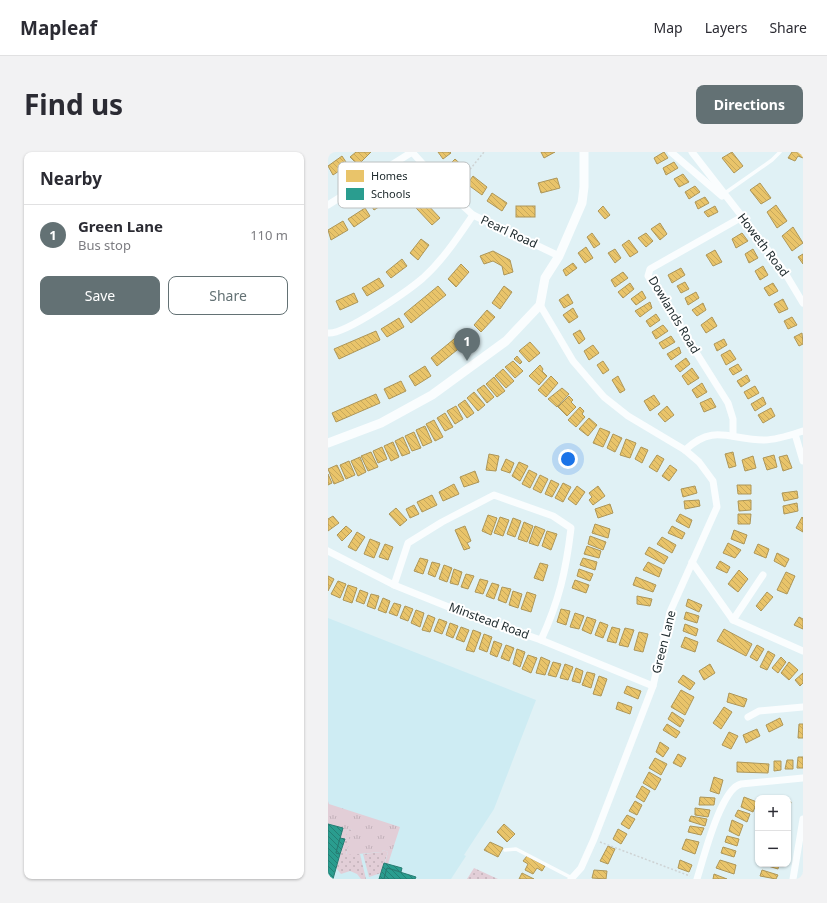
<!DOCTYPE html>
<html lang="en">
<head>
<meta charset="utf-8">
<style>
  :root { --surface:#fff; --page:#f2f2f3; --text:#2b2b33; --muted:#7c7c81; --line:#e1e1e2; --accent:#637174 }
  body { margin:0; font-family:"Noto Sans",sans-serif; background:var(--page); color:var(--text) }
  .controls { position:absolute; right:12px; bottom:12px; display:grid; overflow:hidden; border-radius:8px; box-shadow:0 1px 3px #0004 }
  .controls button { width:36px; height:36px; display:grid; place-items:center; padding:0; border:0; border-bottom:1px solid var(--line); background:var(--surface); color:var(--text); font:20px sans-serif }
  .you { position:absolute; left:240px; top:307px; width:14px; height:14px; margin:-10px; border:3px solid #fff; border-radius:50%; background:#1a73e8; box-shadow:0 0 0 6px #1a73e833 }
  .badge { display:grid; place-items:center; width:26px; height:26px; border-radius:50%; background:var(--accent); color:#fff; font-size:13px; font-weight:700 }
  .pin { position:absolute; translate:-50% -33px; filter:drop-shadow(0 1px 2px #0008) }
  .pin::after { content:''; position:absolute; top:21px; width:14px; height:12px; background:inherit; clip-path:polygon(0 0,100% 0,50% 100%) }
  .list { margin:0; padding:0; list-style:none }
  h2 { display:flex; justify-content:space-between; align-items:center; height:52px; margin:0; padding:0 16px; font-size:17px }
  h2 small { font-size:13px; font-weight:400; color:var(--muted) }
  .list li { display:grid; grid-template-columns:26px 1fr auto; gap:12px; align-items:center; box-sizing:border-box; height:60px; padding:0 16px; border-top:1px solid var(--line) }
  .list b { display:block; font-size:15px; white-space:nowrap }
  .list p { margin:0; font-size:13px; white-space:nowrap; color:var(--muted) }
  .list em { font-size:13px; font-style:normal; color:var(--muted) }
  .actions { display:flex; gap:8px; padding:12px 16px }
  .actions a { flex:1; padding:9px 0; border:1px solid var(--accent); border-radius:8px; text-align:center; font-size:14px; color:var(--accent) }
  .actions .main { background:var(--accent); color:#fff }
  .map { position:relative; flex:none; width:475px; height:727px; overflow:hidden; border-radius:8px }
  header { display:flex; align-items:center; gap:24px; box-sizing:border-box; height:56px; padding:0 20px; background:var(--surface); border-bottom:1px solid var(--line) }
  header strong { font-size:19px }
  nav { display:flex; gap:22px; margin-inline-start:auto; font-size:14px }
  .intro { display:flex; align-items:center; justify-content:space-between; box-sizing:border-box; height:96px; padding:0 24px }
  h1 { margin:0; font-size:28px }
  .button { padding:10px 18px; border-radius:8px; background:var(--accent); color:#fff; font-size:14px; font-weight:700 }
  main { display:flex; gap:24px; padding:0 24px }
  aside { flex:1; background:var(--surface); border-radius:8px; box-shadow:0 1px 3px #0004 }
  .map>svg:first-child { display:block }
</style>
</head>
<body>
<header>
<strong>Mapleaf</strong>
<nav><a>Map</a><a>Layers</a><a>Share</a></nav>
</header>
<div class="intro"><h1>Find us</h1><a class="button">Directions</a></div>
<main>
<aside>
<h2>Nearby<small></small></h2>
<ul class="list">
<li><span class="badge">1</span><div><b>Green Lane</b><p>Bus stop</p></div><em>110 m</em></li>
</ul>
<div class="actions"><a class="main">Save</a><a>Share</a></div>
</aside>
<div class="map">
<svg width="475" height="727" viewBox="0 0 475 727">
  <defs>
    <pattern id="grass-dots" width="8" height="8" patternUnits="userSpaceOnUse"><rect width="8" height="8" fill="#e2ced7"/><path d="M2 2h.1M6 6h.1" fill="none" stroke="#c2b1b9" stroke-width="1.8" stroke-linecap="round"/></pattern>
    <pattern id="park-tufts" width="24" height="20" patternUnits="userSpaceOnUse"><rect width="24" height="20" fill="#e2ced7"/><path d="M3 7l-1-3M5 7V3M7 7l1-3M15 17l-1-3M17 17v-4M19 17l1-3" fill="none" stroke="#c2b1b9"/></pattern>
    <pattern id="homes-back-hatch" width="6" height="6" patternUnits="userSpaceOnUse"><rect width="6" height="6" fill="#e9c46a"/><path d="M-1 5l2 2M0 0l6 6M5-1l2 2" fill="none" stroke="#c8a95c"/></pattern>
    <pattern id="schools-back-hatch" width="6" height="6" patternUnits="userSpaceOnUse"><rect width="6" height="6" fill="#2a9d8f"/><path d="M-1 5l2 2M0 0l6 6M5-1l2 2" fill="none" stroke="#248075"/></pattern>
  </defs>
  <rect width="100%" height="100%" fill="#e0f1f5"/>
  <path fill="#ceecf3" d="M0,466L208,548L166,657L136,703L138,704L123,727H0Z"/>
  <g fill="url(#grass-dots)">
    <path d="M20,677L25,678L18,702H32L38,727H33L29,722L22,719L13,722L8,716Z"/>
    <path d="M55,698L60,700L53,721L41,725L35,702L54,700Z"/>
    <path d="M146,716L170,727H139Z"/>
  </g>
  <path fill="url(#park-tufts)" d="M0,649L1,652L72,675L60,712L57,711L60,700L55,698L54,700L18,703L24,678L20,677L17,687L12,686L15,676L0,672Z"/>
  <g fill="url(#homes-back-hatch)" stroke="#ad9658">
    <path d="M28,0H43L30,13L22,5Z"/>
    <path d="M110,0H122L123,1L115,7Z"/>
    <path d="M213,0H227L216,6Z"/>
    <path d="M336,0L340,6L329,12L326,6Z"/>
    <path d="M404,0L415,14L406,21L394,6Z"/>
    <path d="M464,0H475V6L470,4L467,9L460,6Z"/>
    <path d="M14,4L20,13L5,23L0,14Z"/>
    <path d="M127,7L140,19L132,26L120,14Z"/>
    <path d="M346,10L350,16L338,23L335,16Z"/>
    <path d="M355,22L361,30L351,35L346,27Z"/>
    <path d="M145,24L159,35L154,43L139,32Z"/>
    <path d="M229,26L232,36L213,41L210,31Z"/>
    <path d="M432,31L443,46L433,52L422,38Z"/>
    <path d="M82,34L112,66L104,73L74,41Z"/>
    <path d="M367,34L372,40L361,47L357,40Z"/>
    <path d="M57,39L62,48L46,58L41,50Z"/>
    <path d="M164,41L179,51L174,59L159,49Z"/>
    <path d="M377,45L381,51L370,57L367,50Z"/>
    <path d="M448,53L459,69L449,76L439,60Z"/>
    <rect x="188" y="54" width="19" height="11"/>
    <path d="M275,54L282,63L277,67L270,59Z"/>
    <path d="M387,54L390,60L380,65L376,60Z"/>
    <path d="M37,56L42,64L26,75L20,67Z"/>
    <path d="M15,69L20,78L3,88L0,78Z"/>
    <path d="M332,71L339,82L332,88L323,77Z"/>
    <path d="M465,75L475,91L464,99L454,84Z"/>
    <path d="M264,81L272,92L266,96L259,85Z"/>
    <path d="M318,81L325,89L318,95L310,86Z"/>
    <path d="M414,81L420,89L408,96L404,87Z"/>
    <path d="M93,87L101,93L90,108L82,101Z"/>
    <path d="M301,88L310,100L302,105L294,93Z"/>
    <path d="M258,95L265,106L257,111L250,101Z"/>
    <path d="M287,97L293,106L287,111L280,101Z"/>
    <path d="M425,97L430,106L421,111L417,102Z"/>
    <path d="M387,98L394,110L385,114L378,103Z"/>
    <path d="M165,99L182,108L185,120L176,123L174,114L165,109L156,112L152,104Z"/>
    <path d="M475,102V112L470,105Z"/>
    <path d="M74,107L79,114L63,126L58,120Z"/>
    <path d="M245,111L249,116L238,124L235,118Z"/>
    <path d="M133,112L141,120L128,135L120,127Z"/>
    <path d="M435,114L440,123L432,128L427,119Z"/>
    <path d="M353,116L357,123L344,131L340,123Z"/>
    <path d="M295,120L300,126L287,135L283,128Z"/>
    <path d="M51,126L56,134L39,144L34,136Z"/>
    <path d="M357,130L361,137L353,141L349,134Z"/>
    <path d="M302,131L306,137L295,146L290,140Z"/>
    <path d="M445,131L450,139L441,144L436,136Z"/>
    <path d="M110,134L118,143L83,171L76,162Z"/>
    <path d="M176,134L184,140L172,157L164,151Z"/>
    <path d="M314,139L318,146L308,153L303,147Z"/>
    <path d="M368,140L371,146L360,153L357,146Z"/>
    <path d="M26,141L30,150L12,158L8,149Z"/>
    <path d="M240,142L245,151L236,156L231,148Z"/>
    <path d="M455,147L460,157L451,161L446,152Z"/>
    <path d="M322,150L324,156L312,165L307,159Z"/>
    <path d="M375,151L378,158L369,164L364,158Z"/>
    <path d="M245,156L250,165L241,171L235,163Z"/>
    <path d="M159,158L167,165L153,180L146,173Z"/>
    <path d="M328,162L332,168L322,175L318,169Z"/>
    <path d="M384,165L389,174L378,181L373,173Z"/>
    <path d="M464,165L469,173L460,177L456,169Z"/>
    <path d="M71,166L76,175L59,185L53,177Z"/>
    <path d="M335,173L340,179L328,187L324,180Z"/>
    <path d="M137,178L144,186L109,214L103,206Z"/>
    <path d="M252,178L257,187L251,192L245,182Z"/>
    <path d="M48,179L52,188L11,207L6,197Z"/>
    <path d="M474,181L475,192L471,194L466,185Z"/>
    <path d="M343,184L347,190L335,197L331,191Z"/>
    <path d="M396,187L399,193L389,199L386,192Z"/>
    <path d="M202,190L212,201L201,210L191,199Z"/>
    <path d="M265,193L271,201L261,208L256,199Z"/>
    <path d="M351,195L353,201L343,208L339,202Z"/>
    <path d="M402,198L408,207L398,213L393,203Z"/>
    <path d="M189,204L194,210L192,212L186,207Z"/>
    <path d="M358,206L362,212L352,220L347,214Z"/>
    <path d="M185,209L195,219L187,226L177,215Z"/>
    <path d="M275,209L281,218L275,222L269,213Z"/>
    <path d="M410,212L414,218L405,223L401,217Z"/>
    <path d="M212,213L215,217L214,219L219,224L211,233L201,224Z"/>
    <path d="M97,214L103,224L87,234L81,224Z"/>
    <path d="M364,216L371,226L360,233L354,224Z"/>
    <path d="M175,217L186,229L178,236L167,224Z"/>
    <path d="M419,223L422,229L413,235L409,229Z"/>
    <path d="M223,224L230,231L218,245L210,238Z"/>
    <path d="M290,224L297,238L292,241L284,228Z"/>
    <path d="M166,225L177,239L169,245L158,232Z"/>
    <path d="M73,229L78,239L61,247L56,237Z"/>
    <path d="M374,231L379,240L369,246L364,238Z"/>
    <path d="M156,233L166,245L159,251L149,238Z"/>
    <path d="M427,234L431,241L420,247L416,240Z"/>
    <path d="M234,236L241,242L229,255L220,247Z"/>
    <path d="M146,240L157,253L150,259L139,246Z"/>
    <path d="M48,242L52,251L8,270L4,261Z"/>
    <path d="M326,243L332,252L322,259L316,249Z"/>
    <path d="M241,244L245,248L243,250L248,255L239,264L230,255Z"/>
    <path d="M435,245L438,252L427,259L423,252Z"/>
    <path d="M383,246L388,255L376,260L372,251Z"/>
    <path d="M137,248L146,261L139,266L130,253Z"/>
    <path d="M128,254L135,267L127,272L119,259Z"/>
    <path d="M339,254L346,263L337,270L330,262Z"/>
    <path d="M252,255L256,259L254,262L257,265L248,275L240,268Z"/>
    <path d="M443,256L447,264L435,271L430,263Z"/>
    <path d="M117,261L125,275L117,279L109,266Z"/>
    <path d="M261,266L269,273L260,284L251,277Z"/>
    <path d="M106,268L115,285L107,289L98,272Z"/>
    <path d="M97,274L104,290L95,294L88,278Z"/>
    <path d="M272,276L282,280L275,295L265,291Z"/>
    <path d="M86,280L93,296L84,299L77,284Z"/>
    <path d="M285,282L294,286L287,300L279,296Z"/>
    <path d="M75,285L82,301L74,304L67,289Z"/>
    <path d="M298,287L308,291L302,306L292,303Z"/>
    <path d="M65,290L71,305L63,309L56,294Z"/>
    <path d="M54,295L59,307L50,311L45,299Z"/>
    <path d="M313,295L320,298L314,311L307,307Z"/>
    <path d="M43,300L50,315L40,319L33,304Z"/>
    <path d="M405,300L408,314L401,316L397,302Z"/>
    <path d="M161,302L171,304L168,319L158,318Z"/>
    <path d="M329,303L336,307L329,320L321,315Z"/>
    <path d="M446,303L449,315L439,318L435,306Z"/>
    <path d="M459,303L464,316L455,319L451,305Z"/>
    <path d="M425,304L428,316L417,319L414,308Z"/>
    <path d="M32,305L38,320L30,324L23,309Z"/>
    <path d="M178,307L186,311L182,321L173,318Z"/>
    <path d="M21,309L27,323L18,327L12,313Z"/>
    <path d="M191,310L200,314L192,329L184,324Z"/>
    <path d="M9,313L16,328L6,332L0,317Z"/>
    <path d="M342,313L349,318L341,329L334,324Z"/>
    <path d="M201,318L209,322L202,336L194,332Z"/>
    <path d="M147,319L151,330L136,335L132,325Z"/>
    <path d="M0,322L4,331L0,333Z"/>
    <path d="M212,323L220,327L213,341L205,337Z"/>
    <path d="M223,328L231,332L224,345L217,342Z"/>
    <path d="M235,331L243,335L235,350L227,346Z"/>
    <path d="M126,332L131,342L115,349L111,340Z"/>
    <path d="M409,333H423V342H410Z"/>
    <path d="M249,334L257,340L248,353L240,347Z"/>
    <path d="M270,334L277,344L265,353L261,348L264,345L261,341Z"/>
    <path d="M367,334L369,341L355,345L353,337Z"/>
    <path d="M469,339L470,346L456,349L454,341Z"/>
    <path d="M104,343L109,353L94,360L89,350Z"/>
    <path d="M371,348L372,354L357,357L356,349Z"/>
    <path d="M423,348V358L411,359L410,349Z"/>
    <path d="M469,351L470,359L456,362L455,354Z"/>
    <path d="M282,352L285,361L270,366L267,357Z"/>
    <path d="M86,353L91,362L82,366L78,357Z"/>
    <path d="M68,356L79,368L72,374L61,362Z"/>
    <path d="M352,362L364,368L361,376L348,369Z"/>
    <path d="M410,362H423L422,372H410Z"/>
    <path d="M160,363L169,366L163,383L154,379Z"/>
    <path d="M5,364L11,371L0,379V367Z"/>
    <path d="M172,365L181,368L175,384L166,381Z"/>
    <path d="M474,365L475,366V380L468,376Z"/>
    <path d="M185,366L193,369L187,385L179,382Z"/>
    <path d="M196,370L205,374L199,390L190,387Z"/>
    <path d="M267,372L282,377L280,386L264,381Z"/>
    <path d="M18,374L24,379L14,389L9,383Z"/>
    <path d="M137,374L143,389L139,391L142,396L136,398L127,378Z"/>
    <path d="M207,374L217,378L210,394L201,391Z"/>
    <path d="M344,374L357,381L354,387L340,381Z"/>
    <path d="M406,378L419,383L416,392L403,387Z"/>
    <path d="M219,379L229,382L223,398L214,394Z"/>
    <path d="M29,380L37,385L28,399L20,395Z"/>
    <path d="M262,384L278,390L275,398L260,392Z"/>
    <path d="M334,385L348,393L344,401L329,392Z"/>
    <path d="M42,387L52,391L46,406L36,402Z"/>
    <path d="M400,391L413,398L407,406L395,401Z"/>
    <path d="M57,392L65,395L60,408L51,405Z"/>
    <path d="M430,392L441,397L438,406L426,401Z"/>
    <path d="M259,394L273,399L271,406L256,402Z"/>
    <path d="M321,395L340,405L336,412L317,402Z"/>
    <path d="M449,401L461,407L457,415L446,409Z"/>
    <path d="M92,406L100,408L95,422L86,419Z"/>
    <path d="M255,406L269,410L267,418L252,413Z"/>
    <path d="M392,409L402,415L399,421L388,416Z"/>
    <path d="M104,410L112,412L107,425L100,422Z"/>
    <path d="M320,410L334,417L331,425L315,418Z"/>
    <path d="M212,411L220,413L215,429L206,426Z"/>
    <path d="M116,413L124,416L119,430L111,427Z"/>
    <path d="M126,417L134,420L130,433L122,431Z"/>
    <path d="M251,417L265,422L262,429L249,424Z"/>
    <path d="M411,418L420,427L410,440L400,432Z"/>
    <path d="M458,420L467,424L459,442L449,438Z"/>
    <path d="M138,422L146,424L140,437L133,435Z"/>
    <path d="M0,424L6,427L0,439Z"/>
    <path d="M308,425L328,433L325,440L305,433Z"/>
    <path d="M152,427L160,429L155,442L147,440Z"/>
    <path d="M247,428L261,433L258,441L244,436Z"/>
    <path d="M10,429L18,432L12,446L3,442Z"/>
    <path d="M164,431L171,433L166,447L158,444Z"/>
    <path d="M20,433L29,436L24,451L15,448Z"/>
    <path d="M174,435L183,437L178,451L170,448Z"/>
    <path d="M32,438L40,441L36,452L28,449Z"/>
    <path d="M185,439L194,442L190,456L181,453Z"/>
    <path d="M199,440L208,443L203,460L193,457Z"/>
    <path d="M439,440L445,445L433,459L428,454Z"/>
    <path d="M43,442L51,444L47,457L39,454Z"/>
    <path d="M309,444L324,447L322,454L309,452Z"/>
    <path d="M55,446L62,449L58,461L50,458Z"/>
    <path d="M360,447L374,453L371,460L358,454Z"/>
    <path d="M66,451L73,453L69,464L61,461Z"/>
    <path d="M77,454L85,457L80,469L72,466Z"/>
    <path d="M233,457L242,459L238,473L229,470Z"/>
    <path d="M88,458L96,461L92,475L83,471Z"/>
    <path d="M358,460L371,464L369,471L356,467Z"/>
    <path d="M247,461L256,464L251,477L242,475Z"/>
    <path d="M100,463L107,466L102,480L94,478Z"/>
    <path d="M259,465L268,468L263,482L254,478Z"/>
    <path d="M471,465L475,467V477L466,473Z"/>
    <path d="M111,467L119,470L114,482L106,479Z"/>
    <path d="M272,470L280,473L275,486L267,483Z"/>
    <path d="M122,471L130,474L125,486L118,483Z"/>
    <path d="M357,472L370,477L368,484L355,479Z"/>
    <path d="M133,475L141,478L136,490L128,487Z"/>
    <path d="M284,475L292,477L288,491L279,489Z"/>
    <path d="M297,476L306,478L300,495L291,493Z"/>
    <path d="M396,477L424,492L418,504L389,489Z"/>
    <path d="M145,478L153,481L146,500L138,498Z"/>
    <path d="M311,480L320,482L315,500L306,498Z"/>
    <path d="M156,482L164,485L159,500L151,497Z"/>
    <path d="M357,485L370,490L367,500L353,495Z"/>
    <path d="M166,489L174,492L169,505L162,502Z"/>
    <path d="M178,493L186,496L181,509L173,506Z"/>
    <path d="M429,493L436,497L429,509L422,505Z"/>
    <path d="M189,497L197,500L192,515L185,512Z"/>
    <path d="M440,499L447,503L439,518L432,515Z"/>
    <path d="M200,503L209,506L203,521L194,517Z"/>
    <path d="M213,505L222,509L217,523L208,521Z"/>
    <path d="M453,505L458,510L450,521L444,516Z"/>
    <path d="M225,510L233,512L228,525L220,523Z"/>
    <path d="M461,510L470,518L461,528L453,521Z"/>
    <path d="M237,512L245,515L240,528L232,526Z"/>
    <path d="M382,512L387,521L376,528L371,519Z"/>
    <path d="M248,516L255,519L252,531L244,529Z"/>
    <path d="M259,520L267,522L263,536L254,533Z"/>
    <path d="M475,521V531L472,534L467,528Z"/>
    <path d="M355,523L367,531L362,538L350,530Z"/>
    <path d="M271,524L279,527L273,544L265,542Z"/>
    <path d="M299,534L313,539L310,547L296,541Z"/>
    <path d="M353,538L366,545L357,563L343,555Z"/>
    <path d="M401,541L419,547L416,555L399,550Z"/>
    <path d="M290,550L304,555L302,562L288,557Z"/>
    <path d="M396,555L404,560L393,577L385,571Z"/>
    <path d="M344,560L356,568L352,575L340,567Z"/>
    <path d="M452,566L455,573L441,580L438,573Z"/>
    <path d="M339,572L352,580L348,586L335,578Z"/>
    <path d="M471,572H475V586H470Z"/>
    <path d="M429,577L432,584L418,591L415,583Z"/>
    <path d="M401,580L410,584L403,597L394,593Z"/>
    <path d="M332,590L341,596L335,605L328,600Z"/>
    <path d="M350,602L358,606L353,615L345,611Z"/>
    <path d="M470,605H475V616H469Z"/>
    <path d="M327,606L339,612L333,623L321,616Z"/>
    <path d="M459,608H465V617H457Z"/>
    <path d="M446,609H453V618L446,619Z"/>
    <path d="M409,610L441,612L440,621L409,620Z"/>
    <path d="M321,620L333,627L327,638L315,631Z"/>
    <path d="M386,625L395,628L391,642L382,639Z"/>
    <path d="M314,634L322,639L316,650L308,645Z"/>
    <path d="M372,645L387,646L386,653H371Z"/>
    <path d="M416,645L429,650L425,660L413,655Z"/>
    <path d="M307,649L314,653L309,663L301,659Z"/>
    <path d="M460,649L463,650L461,657L460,656Z"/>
    <path d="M367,656L382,658L380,665L367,663Z"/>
    <path d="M410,658L422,662L419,670L407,664Z"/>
    <path d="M299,663L307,667L301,677L293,672Z"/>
    <path d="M363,664L379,667L377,674L361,669Z"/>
    <path d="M404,668L415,673L411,684L401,679Z"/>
    <path d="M176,672L187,682L179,690L169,680Z"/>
    <path d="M362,674L376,676L373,683L360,680Z"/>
    <path d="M290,677L299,682L293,692L285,687Z"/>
    <path d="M399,684L411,687L409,694L397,690Z"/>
    <path d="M358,687L371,690L367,702L354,697Z"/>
    <path d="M162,690L175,696L170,705L156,698Z"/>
    <path d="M280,694L287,697L280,712L272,709Z"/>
    <path d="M395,695L408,699L406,705L393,701Z"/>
    <path d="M199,704L217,714L214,719L209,716L205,722L197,718L200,712L195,709Z"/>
    <path d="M352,708L364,713L361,720L350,716Z"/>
    <path d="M392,708L408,713L406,722L388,716Z"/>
    <path d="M441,712H451L450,717L440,714Z"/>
    <path d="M266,718L279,719L278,727L264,726Z"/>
    <path d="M434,718L450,723L448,727L432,724Z"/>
    <path d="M194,721L206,727H191Z"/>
    <path d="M386,722L399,727H385Z"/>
  </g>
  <g fill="url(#schools-back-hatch)" stroke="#277b72">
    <path d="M0,672L15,676L8,701L12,702L5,727H0Z"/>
    <path d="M12,686L17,687L12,702L8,701Z"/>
    <path d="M56,711L74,716L73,720L59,716L56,727H51Z"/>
    <path d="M59,716L88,725L87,727H56Z"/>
  </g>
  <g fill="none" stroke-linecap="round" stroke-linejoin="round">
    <g stroke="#ced3d4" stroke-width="1.5" stroke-dasharray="2 2" stroke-linecap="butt">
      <path d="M127,36L156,0"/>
      <path d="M272,690L362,724"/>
    </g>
    <g stroke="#fafdfe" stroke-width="3.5">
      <path d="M397,41L444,8L452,0"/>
      <path d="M177,698L188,697L244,726"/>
    </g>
    <g stroke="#fafdfe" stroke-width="7">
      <path d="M84,0L122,42L145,63L231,104"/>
      <path d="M343,0L394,44"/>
      <path d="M364,0L454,116L475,151"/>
      <path d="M0,53L84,0"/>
      <path d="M212,153L245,209L276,245L300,264L357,298L371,310L385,329L389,355L342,460L325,534L266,687L253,716L243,727"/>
      <path d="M0,181C17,183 81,138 95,126C115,108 130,85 145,63"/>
      <path d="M467,282L475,309"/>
      <path d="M405,284V267L400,251L320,124L322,117L414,65"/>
      <path d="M357,298C386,271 402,288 436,288C449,288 463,283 475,279"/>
      <path d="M0,399L66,433L143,464L213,488L325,534"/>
      <path d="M364,410L405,468L475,499"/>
      <path d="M66,433L80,391L114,370L166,343L225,364L243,376C238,419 231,449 213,488"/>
      <path d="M405,468L435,423"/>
      <path d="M420,565L431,559L475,555"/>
      <path d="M369,727C375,708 393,636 413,632L475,626"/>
      <path d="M465,727L475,667"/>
    </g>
    <path stroke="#fafdfe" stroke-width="9" d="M0,291L53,271L104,243L178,189L212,153L217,126L231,104L254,51L256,35V0"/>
  </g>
  <g text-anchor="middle" stroke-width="4" stroke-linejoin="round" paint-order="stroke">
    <g font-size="12" fill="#202c2f" stroke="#fff">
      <text transform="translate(181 80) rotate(25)" y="4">Pearl Road</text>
      <text transform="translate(435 93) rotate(53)" y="4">Howeth Road</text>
      <text transform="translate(346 163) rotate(59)" y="4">Dowlands Road</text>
      <text transform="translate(161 469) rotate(20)" y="4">Minstead Road</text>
      <text transform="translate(336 490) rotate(-76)" y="4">Green Lane</text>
    </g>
  </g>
  <rect x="10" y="10" width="132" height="46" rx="6" fill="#fff" stroke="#bcc0c1" stroke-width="1"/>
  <rect x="18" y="18" width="18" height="12" fill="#e9c46a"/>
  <rect x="18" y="36" width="18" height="12" fill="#2a9d8f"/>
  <g font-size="11" fill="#202c2f">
    <text x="43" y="28">Homes</text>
    <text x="43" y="46">Schools</text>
  </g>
</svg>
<div class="controls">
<button>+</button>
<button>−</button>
</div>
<div class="you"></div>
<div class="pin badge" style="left:139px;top:209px">1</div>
</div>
</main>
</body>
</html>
